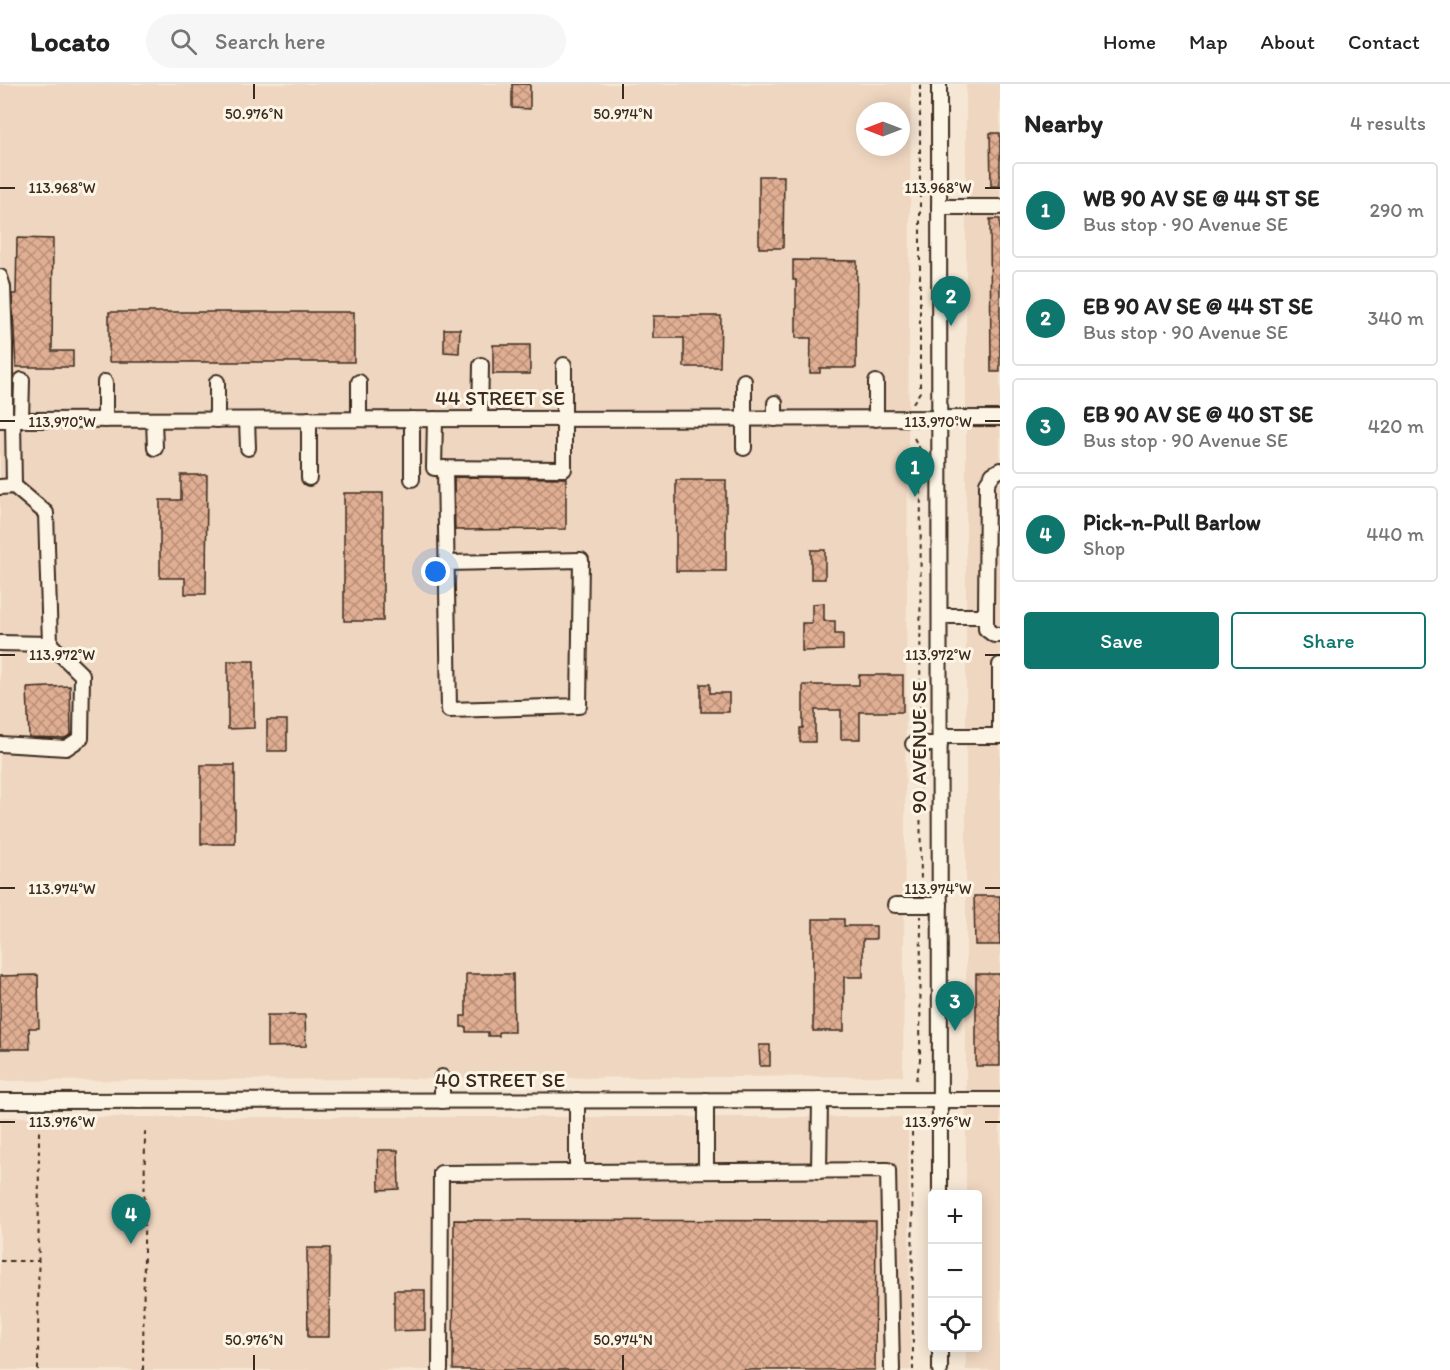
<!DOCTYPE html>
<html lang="en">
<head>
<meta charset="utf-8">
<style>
  :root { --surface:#fff; --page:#f6f6f6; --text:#222; --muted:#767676; --line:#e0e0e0; --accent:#0f766e }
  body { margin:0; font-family:Itim,sans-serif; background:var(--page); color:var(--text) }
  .controls { position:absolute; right:18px; bottom:18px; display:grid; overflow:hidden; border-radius:6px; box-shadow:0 3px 15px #0003 }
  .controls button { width:54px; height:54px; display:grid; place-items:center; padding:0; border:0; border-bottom:2px solid var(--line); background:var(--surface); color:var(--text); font:30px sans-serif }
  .compass { position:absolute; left:856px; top:18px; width:54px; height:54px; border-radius:50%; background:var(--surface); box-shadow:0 3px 15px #0003; rotate:270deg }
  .you { position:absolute; left:436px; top:488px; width:21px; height:21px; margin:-15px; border:4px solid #fff; border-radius:50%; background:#1a73e8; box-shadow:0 0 0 9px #1a73e833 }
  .badge { display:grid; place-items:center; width:39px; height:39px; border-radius:50%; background:var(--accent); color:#fff; font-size:20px; font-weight:700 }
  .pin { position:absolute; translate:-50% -50px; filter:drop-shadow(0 2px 3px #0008) }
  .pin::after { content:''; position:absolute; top:32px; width:21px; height:18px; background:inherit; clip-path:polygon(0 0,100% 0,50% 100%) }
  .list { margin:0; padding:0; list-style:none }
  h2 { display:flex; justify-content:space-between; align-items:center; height:78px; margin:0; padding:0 24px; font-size:26px }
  h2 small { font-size:20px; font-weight:400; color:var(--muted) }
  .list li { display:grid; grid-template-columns:39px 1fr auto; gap:18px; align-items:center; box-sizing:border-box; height:96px; margin:0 12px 12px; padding:0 12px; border:2px solid var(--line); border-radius:6px }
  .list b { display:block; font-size:22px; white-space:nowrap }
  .list p { margin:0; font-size:20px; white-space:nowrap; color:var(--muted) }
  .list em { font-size:20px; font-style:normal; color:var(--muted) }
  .actions { display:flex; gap:12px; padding:18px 24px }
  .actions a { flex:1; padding:14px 0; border:2px solid var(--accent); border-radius:6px; text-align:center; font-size:21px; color:var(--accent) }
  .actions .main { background:var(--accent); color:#fff }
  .icon { flex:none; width:33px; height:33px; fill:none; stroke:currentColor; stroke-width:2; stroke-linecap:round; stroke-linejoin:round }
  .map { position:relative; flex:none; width:1000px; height:1286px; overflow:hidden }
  header { display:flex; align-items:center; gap:36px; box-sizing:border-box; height:84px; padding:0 30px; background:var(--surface); border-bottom:2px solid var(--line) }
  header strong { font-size:28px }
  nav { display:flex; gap:33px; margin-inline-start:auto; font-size:21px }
  .search { width:420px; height:54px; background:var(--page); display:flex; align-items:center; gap:15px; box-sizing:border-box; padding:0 21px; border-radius:33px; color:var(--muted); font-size:22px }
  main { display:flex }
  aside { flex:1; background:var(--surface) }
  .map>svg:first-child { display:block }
</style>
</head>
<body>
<header>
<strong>Locato</strong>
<div class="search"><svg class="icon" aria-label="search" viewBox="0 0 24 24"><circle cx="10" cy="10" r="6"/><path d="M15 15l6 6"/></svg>Search here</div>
<nav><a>Home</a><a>Map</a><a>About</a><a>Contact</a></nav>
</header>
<main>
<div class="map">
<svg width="1000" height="1286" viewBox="0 0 1000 1286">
  <defs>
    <pattern id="building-cross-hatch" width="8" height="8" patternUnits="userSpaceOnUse" patternTransform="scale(1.5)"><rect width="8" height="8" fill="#e0ae92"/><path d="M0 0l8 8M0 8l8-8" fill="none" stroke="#b78e77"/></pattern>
  </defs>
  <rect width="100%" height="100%" fill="#f6e7d4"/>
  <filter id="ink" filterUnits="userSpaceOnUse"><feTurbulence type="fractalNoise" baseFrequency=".0167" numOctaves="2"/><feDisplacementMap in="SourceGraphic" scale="12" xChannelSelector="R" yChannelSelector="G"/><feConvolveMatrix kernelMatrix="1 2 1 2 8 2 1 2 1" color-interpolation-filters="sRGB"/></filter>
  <g filter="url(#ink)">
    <g fill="#efd6c0" fill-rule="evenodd">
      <path d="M0,0H911L903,992L0,997ZM865,27H901V63H865Z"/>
      <path d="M966,0H1000V1286H966V1264H978V1110H966Z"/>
      <path d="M0,1033H899L908,1042L911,1286H0Z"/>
    </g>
    <g fill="url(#building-cross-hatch)" stroke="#3b2a1e" stroke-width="1.5">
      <path d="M512,0H530V25L512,24Z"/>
      <path d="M990,49H1000V102H991Z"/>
      <path d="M759,92H784L783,164H759Z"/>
      <path d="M990,135H1000V288H991Z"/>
      <path d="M17,154L53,155L52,267H73V283H16L12,210H16Z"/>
      <path d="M793,176L857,177L856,284H820V289H810L811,254H796V196H793Z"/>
      <rect x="109" y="228" width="245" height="50"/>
      <path d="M653,232H721L720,283H684V254H653Z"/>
      <path d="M444,245H460L459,269L444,268Z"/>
      <rect x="493" y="261" width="37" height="29"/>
      <path d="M181,391H207L206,510H185V494H160V416H181Z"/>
      <path d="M454,393L566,394V445L455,446Z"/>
      <rect x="676" y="396" width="50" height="91"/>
      <rect x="344" y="409" width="39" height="128"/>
      <rect x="811" y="466" width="14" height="29"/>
      <path d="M824,519V537H835V550H843V566L802,567V539H812V520Z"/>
      <path d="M228,577H254V644L228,645Z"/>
      <path d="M859,591H903V628H860V655H841V626H815V658H800V644H803V601H859Z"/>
      <path d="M701,600H710V609H729V628H701Z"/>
      <path d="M70,602L71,650L65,654L29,653L27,604Z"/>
      <rect x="267" y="636" width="20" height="31"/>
      <rect x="201" y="681" width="34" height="79"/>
      <path d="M974,812H1000V861H975Z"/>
      <path d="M813,835H844V842H876V855H863V893H844V947H813Z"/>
      <path d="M466,890H513L514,948H499V952H488V948H466V943H461V932H466Z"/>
      <rect x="976" y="890" width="24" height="92"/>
      <path d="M38,891L39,944H29L30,965H0V892Z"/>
      <path d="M267,931H305L306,962L267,963Z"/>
      <path d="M759,961H770V982H760Z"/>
      <path d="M378,1066H398L399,1105L379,1106Z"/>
      <path d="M454,1136L876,1137L875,1286H453Z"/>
      <path d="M307,1164H330L329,1253H308Z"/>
      <path d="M394,1206H425V1246L394,1247Z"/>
    </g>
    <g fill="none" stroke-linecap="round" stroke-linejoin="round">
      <g stroke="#3b2a1e" stroke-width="18">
        <g id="minor">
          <path d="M939,0L940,1110"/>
          <path d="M939,123H1000"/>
          <path d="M0,193L3,203L5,260V336"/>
          <path d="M359,298V335"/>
          <path d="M412,335V395"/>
          <path d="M435,335L434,384L564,385V281"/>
          <path d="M480,335L481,281"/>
          <path d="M775,335V319"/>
          <path d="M876,335V298"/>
          <path d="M0,336L1000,334"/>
          <path d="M13,336L14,402"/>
          <path d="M21,336L22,296"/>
          <path d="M105,336V298"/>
          <path d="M154,336L155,364"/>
          <path d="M217,336V298"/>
          <path d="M247,336L248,364"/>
          <path d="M744,364V297"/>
          <path d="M445,384L449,626L579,622L581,476L447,479"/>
          <path d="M309,394V335"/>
          <path d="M0,403L14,402L46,429L50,560L82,591L81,654L66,664L0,660"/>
          <path d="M940,532H986L987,399L993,390L1000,386"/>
          <path d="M986,532V545L994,551H1000"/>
          <path d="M0,559L50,560"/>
          <path d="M940,652H1000"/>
          <path d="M1000,652V581"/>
          <path d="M913,660H940"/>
          <path d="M895,821H940"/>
          <path d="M442,993V1017"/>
          <path d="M577,1016V1088"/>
          <path d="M706,1016V1087"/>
          <path d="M0,1017L1000,1016"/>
          <path d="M819,1087L820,1016"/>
          <path d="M940,1264V1286"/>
          <path d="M440,1286L441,1089L888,1086L892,1286"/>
        </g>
      </g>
      <g stroke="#3b2a1e" stroke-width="2" stroke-dasharray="4.5 4.5" stroke-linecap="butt">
        <path d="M913,319L920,308V0"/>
        <path d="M914,354L921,367L920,649"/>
        <path d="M920,673L921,808"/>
        <path d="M916,996L920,976L921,832"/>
        <path d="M912,1039L913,1286"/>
        <path d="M0,1177H39"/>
        <path d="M38,1286L39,1047"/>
        <path d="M143,1286L145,1045"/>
      </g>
      <use href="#minor" stroke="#fcf5e5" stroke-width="14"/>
    </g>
  </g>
  <path fill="none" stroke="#3b2a1e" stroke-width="2" d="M254,0V15M623,0V15M0,104H15M985,104H1000M0,337H15M985,337H1000M0,571H15M985,571H1000M0,804H15M985,804H1000M0,1038H15M985,1038H1000M254,1271V1286M623,1271V1286"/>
  <g text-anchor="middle" stroke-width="6" stroke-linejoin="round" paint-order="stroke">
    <g font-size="21" fill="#3b2a1e" stroke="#fcf5e5">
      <text x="500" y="321">44 STREET SE</text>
      <text transform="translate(919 663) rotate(-90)" y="7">90 AVENUE SE</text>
      <text x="500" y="1003">40 STREET SE</text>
    </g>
  </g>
  <g font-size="15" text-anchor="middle" fill="#3b2a1e" stroke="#fcf5e5" stroke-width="6" stroke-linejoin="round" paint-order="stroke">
    <text x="254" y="35">50.976°N</text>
    <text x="623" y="35">50.974°N</text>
    <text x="938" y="109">113.968°W</text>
    <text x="62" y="109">113.968°W</text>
    <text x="938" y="343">113.970°W</text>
    <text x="62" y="343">113.970°W</text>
    <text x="938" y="576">113.972°W</text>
    <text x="62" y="576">113.972°W</text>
    <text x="938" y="810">113.974°W</text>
    <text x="62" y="810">113.974°W</text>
    <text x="938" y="1043">113.976°W</text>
    <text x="62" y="1043">113.976°W</text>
    <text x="254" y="1261">50.976°N</text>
    <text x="623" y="1261">50.974°N</text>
  </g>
</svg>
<div class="controls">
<button>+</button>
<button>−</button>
<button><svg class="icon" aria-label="locate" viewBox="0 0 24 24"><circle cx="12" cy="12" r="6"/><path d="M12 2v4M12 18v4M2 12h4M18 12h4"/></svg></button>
</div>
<svg class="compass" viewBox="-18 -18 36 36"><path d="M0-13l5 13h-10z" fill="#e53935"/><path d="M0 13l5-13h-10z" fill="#767676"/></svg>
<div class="you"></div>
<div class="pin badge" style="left:915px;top:413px">1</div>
<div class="pin badge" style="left:951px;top:242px">2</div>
<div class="pin badge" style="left:955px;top:947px">3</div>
<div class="pin badge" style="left:131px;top:1160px">4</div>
</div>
<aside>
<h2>Nearby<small>4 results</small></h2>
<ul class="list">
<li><span class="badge">1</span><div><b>WB 90 AV SE @ 44 ST SE</b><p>Bus stop · 90 Avenue SE</p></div><em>290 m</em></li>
<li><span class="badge">2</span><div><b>EB 90 AV SE @ 44 ST SE</b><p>Bus stop · 90 Avenue SE</p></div><em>340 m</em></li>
<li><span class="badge">3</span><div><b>EB 90 AV SE @ 40 ST SE</b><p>Bus stop · 90 Avenue SE</p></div><em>420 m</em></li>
<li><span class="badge">4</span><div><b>Pick-n-Pull Barlow</b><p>Shop</p></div><em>440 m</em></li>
</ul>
<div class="actions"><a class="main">Save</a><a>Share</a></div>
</aside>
</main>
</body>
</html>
